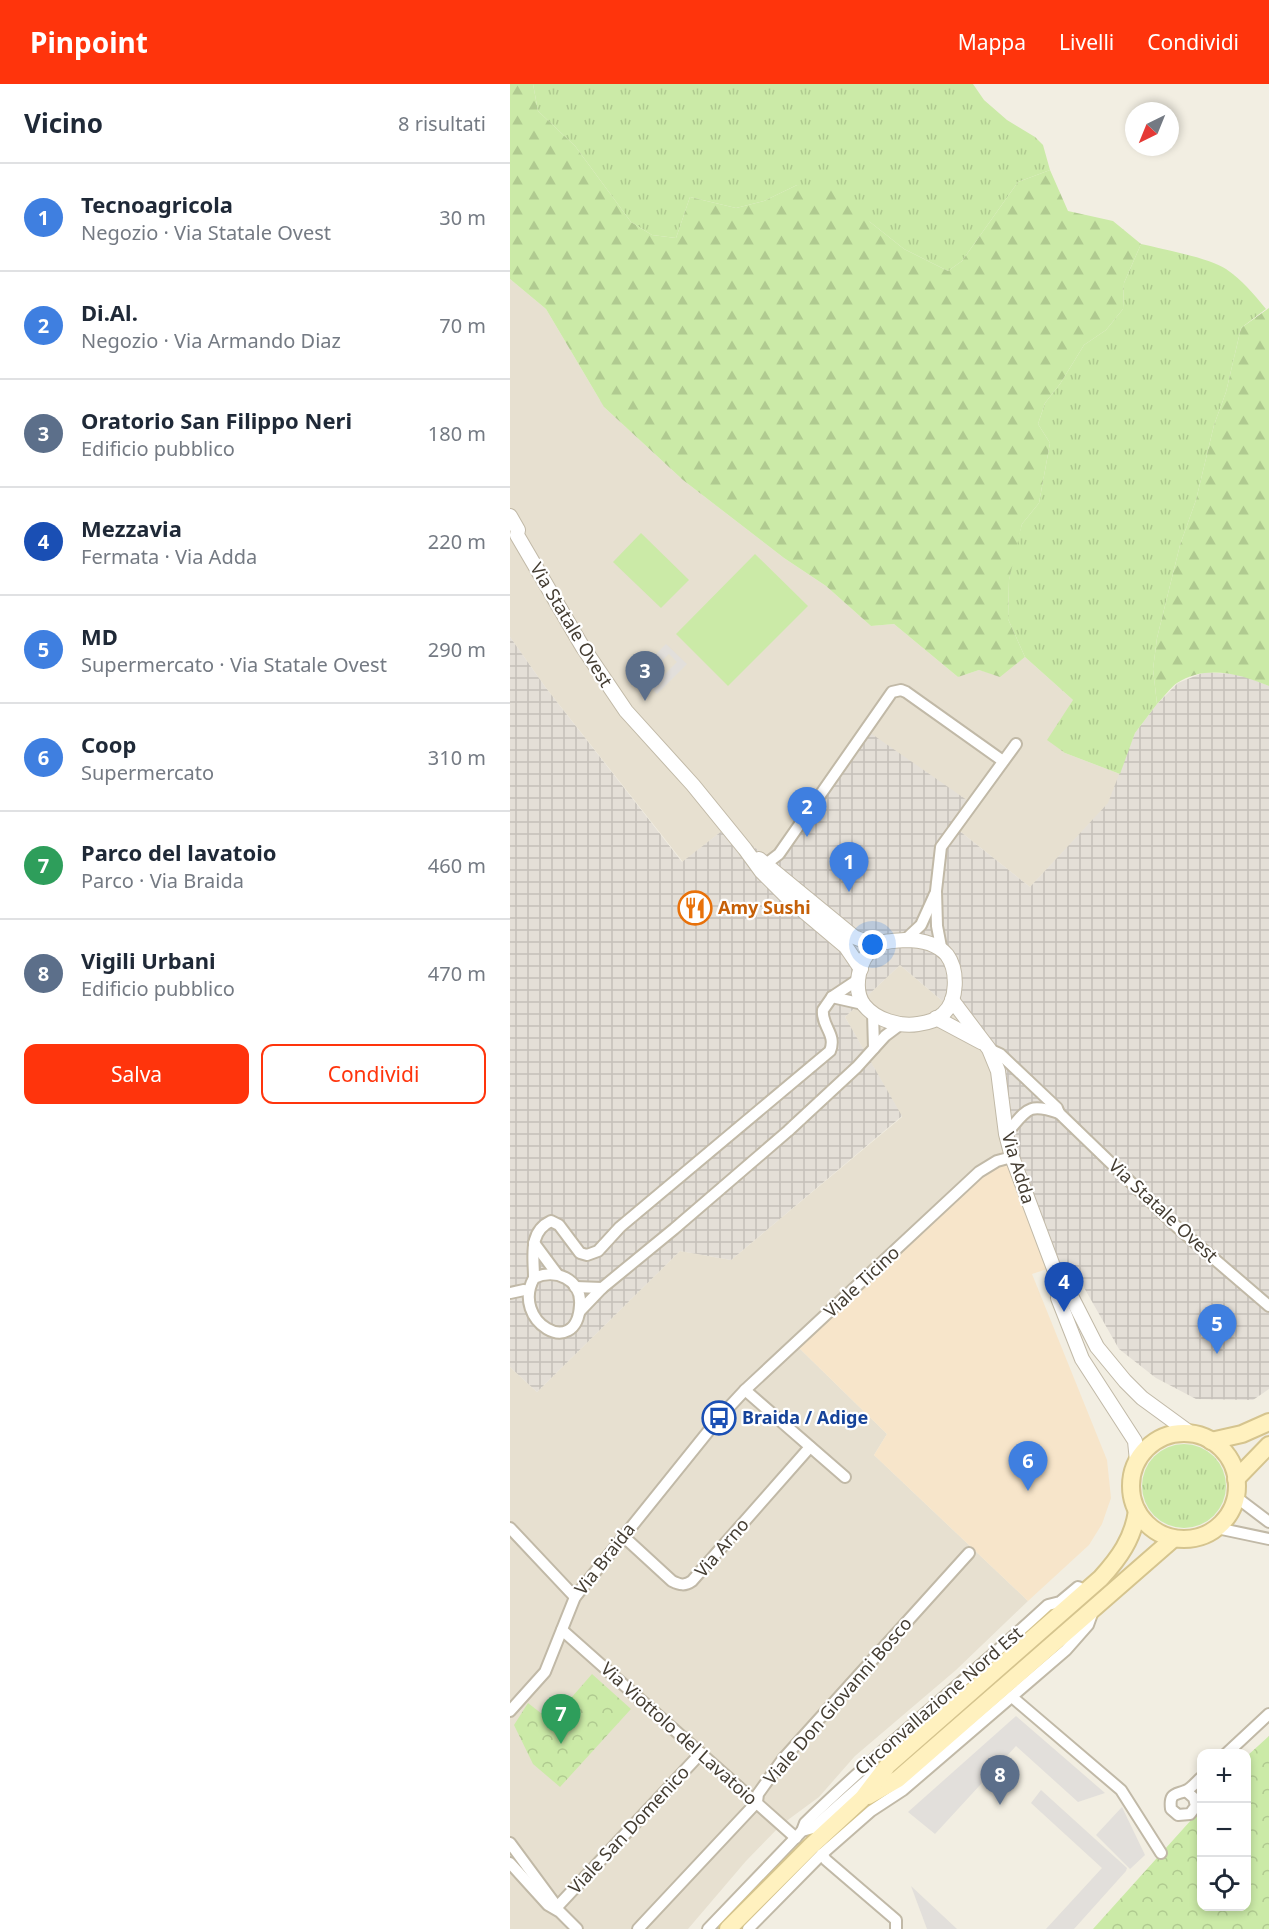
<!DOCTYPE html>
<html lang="it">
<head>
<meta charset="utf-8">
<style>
  :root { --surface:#fff; --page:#f2f2f3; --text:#1f2937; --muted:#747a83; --line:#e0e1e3; --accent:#ff340c }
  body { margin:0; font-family:"Noto Sans",sans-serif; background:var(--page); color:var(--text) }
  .controls { position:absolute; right:18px; bottom:18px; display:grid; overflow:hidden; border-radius:12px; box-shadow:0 3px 9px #0003 }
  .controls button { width:54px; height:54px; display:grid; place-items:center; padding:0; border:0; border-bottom:2px solid var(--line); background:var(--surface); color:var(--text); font:30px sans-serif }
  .compass { position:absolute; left:615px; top:18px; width:54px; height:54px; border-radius:50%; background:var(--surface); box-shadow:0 3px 9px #0003; rotate:223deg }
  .you { position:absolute; left:363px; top:861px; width:21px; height:21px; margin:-15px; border:4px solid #fff; border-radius:50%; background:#1a73e8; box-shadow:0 0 0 9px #1a73e833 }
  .badge { display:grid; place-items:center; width:39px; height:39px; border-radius:50%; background:var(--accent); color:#fff; font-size:20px; font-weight:700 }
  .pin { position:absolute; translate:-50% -50px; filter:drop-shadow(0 2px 3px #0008) }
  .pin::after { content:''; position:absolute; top:32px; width:21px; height:18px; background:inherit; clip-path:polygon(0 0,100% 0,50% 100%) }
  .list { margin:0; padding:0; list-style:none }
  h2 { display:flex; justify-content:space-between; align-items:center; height:78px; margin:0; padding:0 24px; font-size:26px }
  h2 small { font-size:20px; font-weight:400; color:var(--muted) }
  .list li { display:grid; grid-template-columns:39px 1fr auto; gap:18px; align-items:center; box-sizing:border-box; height:108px; padding:0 24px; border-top:2px solid var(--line) }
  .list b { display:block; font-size:22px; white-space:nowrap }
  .list p { margin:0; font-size:20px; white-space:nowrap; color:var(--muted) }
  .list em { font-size:20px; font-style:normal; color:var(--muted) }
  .actions { display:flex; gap:12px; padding:18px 24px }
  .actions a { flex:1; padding:14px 0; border:2px solid var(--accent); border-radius:12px; text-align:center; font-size:21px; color:var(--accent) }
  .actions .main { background:var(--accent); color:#fff }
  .icon { flex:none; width:33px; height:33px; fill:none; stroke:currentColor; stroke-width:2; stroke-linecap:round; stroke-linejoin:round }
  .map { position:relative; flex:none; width:759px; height:1845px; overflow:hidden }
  header { display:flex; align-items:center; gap:36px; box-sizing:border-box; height:84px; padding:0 30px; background:var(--accent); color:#fff }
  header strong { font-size:28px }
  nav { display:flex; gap:33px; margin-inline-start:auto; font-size:21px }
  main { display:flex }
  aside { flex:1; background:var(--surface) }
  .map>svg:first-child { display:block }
</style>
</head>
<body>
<header>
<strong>Pinpoint</strong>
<nav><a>Mappa</a><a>Livelli</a><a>Condividi</a></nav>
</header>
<main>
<aside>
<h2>Vicino<small>8 risultati</small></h2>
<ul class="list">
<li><span class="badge" style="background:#3f7fe0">1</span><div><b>Tecnoagricola</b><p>Negozio · Via Statale Ovest</p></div><em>30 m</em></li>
<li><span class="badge" style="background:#3f7fe0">2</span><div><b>Di.Al.</b><p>Negozio · Via Armando Diaz</p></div><em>70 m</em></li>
<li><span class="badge" style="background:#5c6f8a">3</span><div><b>Oratorio San Filippo Neri</b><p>Edificio pubblico</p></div><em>180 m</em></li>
<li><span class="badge" style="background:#1a4fb4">4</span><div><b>Mezzavia</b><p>Fermata · Via Adda</p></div><em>220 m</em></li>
<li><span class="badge" style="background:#3f7fe0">5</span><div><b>MD</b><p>Supermercato · Via Statale Ovest</p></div><em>290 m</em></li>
<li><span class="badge" style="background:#3f7fe0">6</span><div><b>Coop</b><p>Supermercato</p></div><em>310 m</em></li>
<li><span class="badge" style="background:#2e9e5b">7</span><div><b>Parco del lavatoio</b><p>Parco · Via Braida</p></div><em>460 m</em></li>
<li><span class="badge" style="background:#5c6f8a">8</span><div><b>Vigili Urbani</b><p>Edificio pubblico</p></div><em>470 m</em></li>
</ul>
<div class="actions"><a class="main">Salva</a><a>Condividi</a></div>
</aside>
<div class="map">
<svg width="759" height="1845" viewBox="0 0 759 1845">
  <defs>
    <pattern id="industrial-grid" width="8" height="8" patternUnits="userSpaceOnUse" patternTransform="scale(1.5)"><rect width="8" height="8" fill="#e4dfd7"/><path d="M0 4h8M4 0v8" fill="none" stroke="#c5c0b9"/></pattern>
    <pattern id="grass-tufts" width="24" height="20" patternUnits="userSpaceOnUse" patternTransform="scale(1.5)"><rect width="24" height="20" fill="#cbeaa7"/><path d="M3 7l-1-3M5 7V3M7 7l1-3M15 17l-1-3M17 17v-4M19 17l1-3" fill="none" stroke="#b0ca90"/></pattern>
    <pattern id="forest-firs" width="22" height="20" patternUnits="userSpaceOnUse" patternTransform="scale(1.5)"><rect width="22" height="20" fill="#cbeaa7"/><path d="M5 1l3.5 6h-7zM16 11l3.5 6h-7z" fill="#b0ca90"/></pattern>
    <pattern id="park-crowns" width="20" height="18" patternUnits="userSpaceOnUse" patternTransform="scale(1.5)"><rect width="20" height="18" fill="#cbeaa7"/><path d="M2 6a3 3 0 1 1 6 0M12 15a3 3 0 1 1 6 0" fill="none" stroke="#b0ca90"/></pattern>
  </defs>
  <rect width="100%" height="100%" fill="#f2eee2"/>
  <g fill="#e7e0d0">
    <path d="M0,195L36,225L94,323L173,396L274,474L316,502L361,542L384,540L448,593L469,586L490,592L515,573L563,616L555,669L610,690L599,719L520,803L447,745L264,779L217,743L173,778L36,604L0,553Z"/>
    <path d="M390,881L470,949L501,1059L286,1261L377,1350L364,1371L518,1517L446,1586L345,1672L309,1713L271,1741L236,1777L178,1845H0V1283L27,1308L170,1167L221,1176L392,1033L335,933Z"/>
  </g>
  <path fill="#f7e5ca" d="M501,1059L540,1184L522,1190L597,1376L601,1414L592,1440L579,1461L518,1517L364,1371L377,1350L286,1261Z"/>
  <path fill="url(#industrial-grid)" d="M0,553L36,604L172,778L217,743L264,778L356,646L464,721L447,745L520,803L598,719L625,649L647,620L668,599L695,588L733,591L759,602V1305L743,1316L686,1315L646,1294L609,1265L560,1179L540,1184L514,1124L492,1010L470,949L390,881L335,933L392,1032L221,1176L170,1167L27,1308L0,1283Z"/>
  <g fill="url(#grass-tufts)">
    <path d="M23,0H463L474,16L497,36L525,53L533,61L540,86L508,98L452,177L438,187L394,165L360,138L287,101L254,117L226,124L180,113L166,154L142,151L121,138L65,62L28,27Z"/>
    <path d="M631,160C652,165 700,174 716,185C732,196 744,210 756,225L731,244L716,308L704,341L686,416L670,461L647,554L643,585L647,620L625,649L610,690L555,669L537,656L563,616L515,573L498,535L499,496L505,465L512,440L529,419L540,359L528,340L535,319L550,300L574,261L596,246L613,225L614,199Z"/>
    <circle cx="674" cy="1402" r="42"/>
  </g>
  <g fill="url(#forest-firs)">
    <path d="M0,0H23L28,27L65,62L121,138L142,151L166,154L180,113L226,124L254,117L287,101L325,104L360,138L394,165L438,187L452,177L508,98L540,86L558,127L603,137L631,160L614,199L613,225L596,246L574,261L550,300L535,319L528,340L540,359L529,419L512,440L499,496L498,535L515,573L490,593L469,586L448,593L384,540L361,542L316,502L274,474L173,396L94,323L36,225L0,195Z"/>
    <path d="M759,224V602C731,590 695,580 667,599C660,604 654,613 647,620L643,585L647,554L670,461L686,416L704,341L716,308L731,244Z"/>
  </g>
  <g fill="url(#park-crowns)">
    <path d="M82,1590L121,1625L50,1703L23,1680L4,1641L18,1619L41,1637Z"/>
    <path d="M759,1652V1845H583L682,1735L691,1712L692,1822H736L737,1672Z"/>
  </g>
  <g fill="#cbeaa7">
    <path d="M131,449L179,496L151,524L103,478Z"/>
    <path d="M245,470L298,522L218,602L166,550Z"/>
  </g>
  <g fill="#e2dfdb">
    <path d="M156,560L177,580L147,610L141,604L167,578L159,570L133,595L127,589Z"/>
    <path d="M506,1632L595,1709L568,1718L506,1662L425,1750L398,1728Z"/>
    <path d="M531,1706L617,1784L616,1787L564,1845H536L592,1784L521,1719Z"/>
    <path d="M612,1723L635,1771L620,1785L586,1751Z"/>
    <path d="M401,1802L447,1845H417Z"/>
  </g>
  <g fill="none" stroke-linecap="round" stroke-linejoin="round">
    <g stroke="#c1b9a7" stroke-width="14">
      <g id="minor">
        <path d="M256,780L269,770L382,608L391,606L396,608L493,677"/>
        <path d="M395,856L411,841L425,810"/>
        <path d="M432,868L427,842L426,807L431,763L506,660"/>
        <path d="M322,913L353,920"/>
        <path d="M363,929L364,964"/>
        <path d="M479,965L490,970L547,1024L549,1029L667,1143L759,1222"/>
        <path d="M496,1050C517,1026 517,1018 549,1029"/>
        <path d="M24,1159L47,1190"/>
        <path d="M24,1194C45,1184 72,1195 70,1221C67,1277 0,1237 24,1194C24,1172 18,1148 41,1137L49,1141L70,1169L77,1171L88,1167L110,1143L320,967C327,950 311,942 313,926L322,913L349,895"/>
        <path d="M65,1203L92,1204"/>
        <path d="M0,1209L14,1206"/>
        <path d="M70,1227L92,1204L164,1145L278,1047L347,983L375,952L391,940"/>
        <path d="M235,1306L335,1393"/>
        <path d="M726,1413L759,1438"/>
        <path d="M0,1444L65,1513"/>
        <path d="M707,1444L759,1455"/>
        <path d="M113,1452L162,1497C170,1501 175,1502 182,1497L300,1363"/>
        <path d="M52,1546L286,1754"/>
        <path d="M502,1613L611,1706L651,1769"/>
        <path d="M0,1627L35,1588L65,1513L209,1334L235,1306L469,1088L487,1077L502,1073"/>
        <path d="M716,1670L759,1630"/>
        <path d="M676,1707L684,1714L686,1722L680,1730L668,1731L661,1725C659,1709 665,1711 675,1707C681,1705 687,1697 692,1693"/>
        <path d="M292,1747L295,1739C372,1663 458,1595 538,1521L550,1518L568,1503L577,1507"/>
        <path d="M0,1759L45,1820"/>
        <path d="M312,1770L316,1776L386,1836V1845"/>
        <path d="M0,1779L38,1821L50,1828L67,1845"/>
        <path d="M47,1823L191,1669"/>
        <path d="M128,1845L247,1718L248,1710L273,1675L459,1469"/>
        <path d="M198,1845L292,1747L303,1744L366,1688"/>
        <path d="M238,1845L312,1770L361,1727L393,1706L556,1566L578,1541L583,1527"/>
      </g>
    </g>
    <g stroke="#c1b9a7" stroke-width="16">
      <g id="tertiary">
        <path d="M0,432L8,446L7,451L72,562L116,627L183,701L235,765L251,787L279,815L336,863L351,885"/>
        <path d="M249,775L344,853L365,861"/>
        <path d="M395,856C409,856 427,859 437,871C448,886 448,917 433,930C427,936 416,939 408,940C390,943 366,936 354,921C342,905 349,875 364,863C372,856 385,857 395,856Z"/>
        <path d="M442,916L479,965L488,987L496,1050L502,1073L552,1206"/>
        <path d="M426,934L471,958"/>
        <path d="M552,1206L559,1208L587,1263L615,1297L632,1314L680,1349"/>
        <path d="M552,1206L548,1214L572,1275L625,1357L627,1377"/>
      </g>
    </g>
    <g stroke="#d5c48e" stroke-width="20">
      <g id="secondary">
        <circle cx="674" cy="1402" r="53"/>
        <path d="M701,1357L732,1350L759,1338"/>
        <path d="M726,1395L759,1361"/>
        <path d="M358,1712L388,1695L663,1455"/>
        <path d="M218,1845L301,1762L352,1715L378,1681L591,1494C609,1474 623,1455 627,1427"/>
      </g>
    </g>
    <use href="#minor" stroke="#fff" stroke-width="10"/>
    <use href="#tertiary" stroke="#fff" stroke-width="14"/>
    <use href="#secondary" stroke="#fff1bf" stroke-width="16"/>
  </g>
  <defs>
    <g id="restaurant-ring" transform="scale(1.725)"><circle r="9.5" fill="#fff" stroke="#e8710a" stroke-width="1.5"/><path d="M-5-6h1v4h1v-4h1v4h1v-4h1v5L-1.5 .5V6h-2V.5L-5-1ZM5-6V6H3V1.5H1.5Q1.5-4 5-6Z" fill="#e8710a"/></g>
    <g id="bus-ring" transform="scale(1.725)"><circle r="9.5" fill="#fff" stroke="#1a4fb4" stroke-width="1.5"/><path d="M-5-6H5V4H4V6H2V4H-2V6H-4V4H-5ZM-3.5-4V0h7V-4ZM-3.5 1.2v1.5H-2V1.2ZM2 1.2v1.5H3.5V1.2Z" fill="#1a4fb4"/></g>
  </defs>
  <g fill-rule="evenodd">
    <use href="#restaurant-ring" x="185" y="824"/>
    <use href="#bus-ring" x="209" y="1334"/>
  </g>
  <g text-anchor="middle" stroke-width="4.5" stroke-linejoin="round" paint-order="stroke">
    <g font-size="18" fill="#443d32" stroke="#fff">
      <text transform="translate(61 541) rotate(59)" y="6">Via Statale Ovest</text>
      <text transform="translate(508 1084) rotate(73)" y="6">Via Adda</text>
      <text transform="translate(653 1127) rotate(43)" y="6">Via Statale Ovest</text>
      <text transform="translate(352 1198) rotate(-43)" y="6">Viale Ticino</text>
      <text transform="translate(212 1464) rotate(-49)" y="6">Via Arno</text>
      <text transform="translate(95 1475) rotate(-52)" y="6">Via Braida</text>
      <text transform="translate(328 1617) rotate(-49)" y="6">Viale Don Giovanni Bosco</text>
      <text transform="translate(429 1617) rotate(-41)" y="6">Circonvallazione Nord Est</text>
      <text transform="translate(169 1650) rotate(42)" y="6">Via Viottolo del Lavatoio</text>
      <text transform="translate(119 1746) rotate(-47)" y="6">Viale San Domenico</text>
    </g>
    <g font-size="18" font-weight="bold" fill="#c56008" stroke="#fff" text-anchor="start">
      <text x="208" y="830">Amy Sushi</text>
    </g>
    <g font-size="18" font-weight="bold" fill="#164399" stroke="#fff" text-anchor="start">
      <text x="232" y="1340">Braida / Adige</text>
    </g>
  </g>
</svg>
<div class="controls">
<button>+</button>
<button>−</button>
<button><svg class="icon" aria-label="locate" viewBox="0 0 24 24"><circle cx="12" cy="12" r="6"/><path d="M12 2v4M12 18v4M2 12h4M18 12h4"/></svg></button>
</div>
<svg class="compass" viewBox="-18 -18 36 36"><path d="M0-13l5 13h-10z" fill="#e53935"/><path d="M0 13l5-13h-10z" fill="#747a83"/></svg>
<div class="you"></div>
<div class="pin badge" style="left:339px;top:808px;background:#3f7fe0">1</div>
<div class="pin badge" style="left:297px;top:753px;background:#3f7fe0">2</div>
<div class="pin badge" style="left:135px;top:617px;background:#5c6f8a">3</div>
<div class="pin badge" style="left:554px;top:1228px;background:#1a4fb4">4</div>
<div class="pin badge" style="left:707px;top:1270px;background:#3f7fe0">5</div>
<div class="pin badge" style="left:518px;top:1407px;background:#3f7fe0">6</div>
<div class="pin badge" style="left:51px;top:1660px;background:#2e9e5b">7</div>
<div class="pin badge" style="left:490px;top:1721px;background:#5c6f8a">8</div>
</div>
</main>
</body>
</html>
